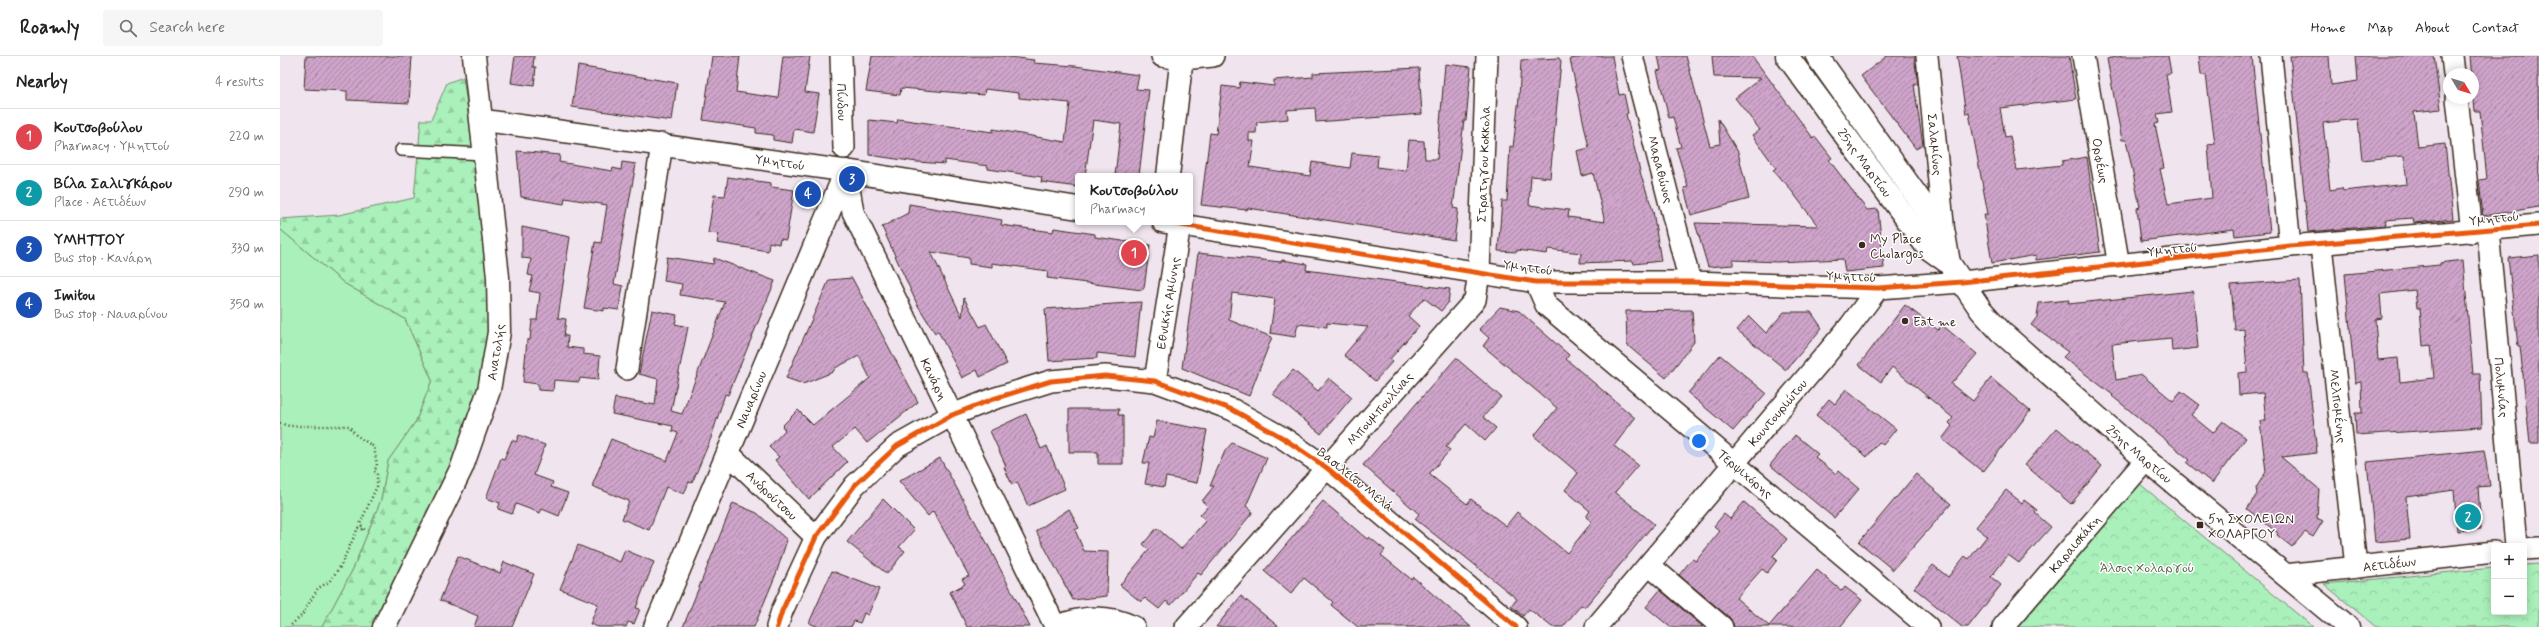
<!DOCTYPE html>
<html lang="en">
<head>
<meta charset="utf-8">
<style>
  :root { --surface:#fff; --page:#f6f6f6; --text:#222; --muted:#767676; --line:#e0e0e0; --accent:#3b2a1e }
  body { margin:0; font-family:Mynerve,sans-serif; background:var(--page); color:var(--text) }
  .controls { position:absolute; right:12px; bottom:12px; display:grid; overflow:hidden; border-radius:4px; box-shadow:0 2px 10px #0003 }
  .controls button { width:36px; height:36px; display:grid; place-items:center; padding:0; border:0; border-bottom:1px solid var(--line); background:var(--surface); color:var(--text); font:20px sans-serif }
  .compass { position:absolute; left:2163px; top:12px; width:36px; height:36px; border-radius:50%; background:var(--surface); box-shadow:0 2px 10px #0003; rotate:128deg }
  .you { position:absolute; left:1419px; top:385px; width:14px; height:14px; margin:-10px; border:3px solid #fff; border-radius:50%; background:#1a73e8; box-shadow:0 0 0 6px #1a73e833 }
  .badge { display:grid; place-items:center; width:26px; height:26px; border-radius:50%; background:var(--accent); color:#fff; font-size:13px; font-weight:700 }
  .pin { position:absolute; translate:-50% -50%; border:2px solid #fff; box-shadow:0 1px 4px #0006 }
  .popup { position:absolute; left:795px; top:117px; width:118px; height:52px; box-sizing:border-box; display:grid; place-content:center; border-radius:4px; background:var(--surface); filter:drop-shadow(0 1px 3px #0005); font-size:13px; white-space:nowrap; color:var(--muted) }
  .popup b { font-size:15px; color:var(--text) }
  .popup::after { content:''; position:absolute; left:50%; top:100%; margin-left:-8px; border:8px solid transparent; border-top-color:var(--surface) }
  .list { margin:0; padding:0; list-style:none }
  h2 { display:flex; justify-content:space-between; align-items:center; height:52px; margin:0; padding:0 16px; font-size:17px }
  h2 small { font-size:13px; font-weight:400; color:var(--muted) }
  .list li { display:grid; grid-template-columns:26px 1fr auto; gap:12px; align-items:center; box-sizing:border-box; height:56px; padding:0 16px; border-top:1px solid var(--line) }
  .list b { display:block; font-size:15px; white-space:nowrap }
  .list p { margin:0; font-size:13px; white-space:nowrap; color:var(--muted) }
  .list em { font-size:13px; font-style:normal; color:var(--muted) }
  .icon { flex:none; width:22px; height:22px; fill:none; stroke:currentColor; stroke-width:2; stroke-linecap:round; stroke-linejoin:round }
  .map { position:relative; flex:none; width:2259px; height:571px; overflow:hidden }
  header { display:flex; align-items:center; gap:24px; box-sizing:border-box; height:56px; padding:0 20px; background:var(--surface); border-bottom:1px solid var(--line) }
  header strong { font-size:19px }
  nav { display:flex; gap:22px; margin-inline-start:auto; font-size:14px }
  .search { width:280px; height:36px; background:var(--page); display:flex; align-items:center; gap:10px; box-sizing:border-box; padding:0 14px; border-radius:4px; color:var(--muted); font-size:15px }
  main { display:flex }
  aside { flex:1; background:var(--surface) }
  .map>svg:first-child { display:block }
</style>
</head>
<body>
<header>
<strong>Roamly</strong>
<div class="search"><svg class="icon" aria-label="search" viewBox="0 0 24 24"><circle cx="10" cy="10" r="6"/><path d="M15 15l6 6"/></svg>Search here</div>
<nav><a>Home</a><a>Map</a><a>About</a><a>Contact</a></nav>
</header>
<main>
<aside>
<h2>Nearby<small>4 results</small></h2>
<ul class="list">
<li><span class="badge" style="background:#e0444e">1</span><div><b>Κουτσοβούλου</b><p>Pharmacy · Υμηττού</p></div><em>220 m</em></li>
<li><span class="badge" style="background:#0f9aa8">2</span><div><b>Βίλα Σαλιγκάρου</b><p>Place · Αετιδέων</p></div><em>290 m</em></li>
<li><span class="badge" style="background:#1a4fb4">3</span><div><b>ΥΜΗΤΤΟΥ</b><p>Bus stop · Κανάρη</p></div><em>330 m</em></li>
<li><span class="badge" style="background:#1a4fb4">4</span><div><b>Imitou</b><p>Bus stop · Ναυαρίνου</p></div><em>350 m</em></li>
</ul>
</aside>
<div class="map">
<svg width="2259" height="571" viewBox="0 0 2259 571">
  <defs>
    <pattern id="forest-firs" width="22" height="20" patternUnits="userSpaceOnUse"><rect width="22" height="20" fill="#aaf0bb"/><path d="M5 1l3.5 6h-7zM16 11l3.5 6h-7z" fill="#93cea0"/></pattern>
    <pattern id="park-crowns" width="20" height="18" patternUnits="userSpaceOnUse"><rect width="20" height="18" fill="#aaf0bb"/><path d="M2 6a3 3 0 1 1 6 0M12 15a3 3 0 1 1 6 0" fill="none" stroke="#93cea0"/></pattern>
    <pattern id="building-hatch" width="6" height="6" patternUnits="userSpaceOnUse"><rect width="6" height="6" fill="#cea4ca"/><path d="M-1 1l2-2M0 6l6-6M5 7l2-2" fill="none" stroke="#a886a3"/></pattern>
  </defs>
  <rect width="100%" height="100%" fill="#f0e4ef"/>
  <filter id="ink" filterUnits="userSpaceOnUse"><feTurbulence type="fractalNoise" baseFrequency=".025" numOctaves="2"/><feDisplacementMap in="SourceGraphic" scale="8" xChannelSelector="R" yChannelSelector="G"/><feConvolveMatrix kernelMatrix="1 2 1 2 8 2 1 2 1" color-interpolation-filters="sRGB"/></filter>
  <g filter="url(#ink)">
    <path fill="#aaf0bb" stroke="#728d6c" d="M0,173L64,227L125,263L152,324L136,365L108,405L101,444L73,513L42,571H0Z"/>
    <path fill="url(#forest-firs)" stroke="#728d6c" d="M183,21L212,217L206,319L175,410L94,571H42L73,513L101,444L108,405L136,365L152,324L125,263L64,227L0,173V163L59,159L134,142L141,64H151L167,27Z"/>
    <g fill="url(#park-crowns)" stroke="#728d6c">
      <path d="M1860,428L2033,571H1738Z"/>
      <path d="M2259,508V571H2096L2044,528L2214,512V556H2244V509Z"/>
    </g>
    <g fill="url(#building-hatch)" stroke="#3b2a1e" fill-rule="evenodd">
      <path d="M26,0H132L129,47L67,44V35L24,33Z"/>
      <path d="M235,0H254L253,11H256L254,30L231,27Z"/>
      <path d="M432,0H460L456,36L498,42L503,0H530L525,36L539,38L533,76L514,73L512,87L493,84V79L476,77V72L423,64Z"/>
      <path d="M592,0H722L754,4L753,7L795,10L859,19L856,33L869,34L859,120H835L841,68L813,64L805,120H798V131L761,126L762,121L708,113V110L665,104V108L637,106L589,99V64L617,67L618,63L713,76V73L785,86L790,47L739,42V37L705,33L704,39L621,32L620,39L586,35Z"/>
      <path d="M1309,0H1332L1339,39L1344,38L1348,57L1346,58L1361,119L1373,155L1381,205L1354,208L1353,205L1300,207L1301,197L1268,193L1267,198L1237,194V196L1218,195L1222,145H1227L1230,90L1233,91L1239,42L1241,4L1279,2L1281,5L1270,122L1251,120L1249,149L1289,154L1288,161L1325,166L1313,117L1302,120L1297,95L1309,92L1290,3Z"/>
      <path d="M1378,0H1406L1430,90L1440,88L1438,63L1458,96L1469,143L1411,159L1404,132L1408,131L1396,92L1401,91L1393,61L1389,62L1377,15L1381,14Z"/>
      <path d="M1432,0H1472L1533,82L1535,80L1552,102L1549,104L1587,154L1598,153L1604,212L1565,216L1563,203L1497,206L1453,204V209L1428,211L1415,167L1538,170L1504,125L1503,126L1493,114L1496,112L1472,79L1480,74L1455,42L1481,22L1434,21Z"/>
      <path d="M1607,0H1634L1638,28L1634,29L1643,89L1636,93L1581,20Z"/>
      <path d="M1677,0H1789L1796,43L1720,52L1725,81L1730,80L1737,114L1782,109V105L1807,101L1820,196L1756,204V199L1712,207L1704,158H1708L1689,57L1686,58Z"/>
      <path d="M1842,0H1888L1891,17L1886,18L1892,56L1877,58L1879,67L1875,68L1884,112L1880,113L1888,148L1932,142L1928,89L1935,88L1926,19H1921L1919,0H1972L1990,176L1955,180L1954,173L1861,185L1857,152L1860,151L1846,84H1842L1827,3Z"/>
      <path d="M2010,0H2049L2051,29L2078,25L2076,0H2154L2161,53L2134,56L2138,91L2165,88L2173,163L2134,167L2133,162L2105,164L2106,169L2028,176ZM2078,63L2082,104L2124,100L2127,128L2063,135L2062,132L2050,134L2043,67Z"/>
      <path d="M2190,0H2258L2259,151L2203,160L2199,124L2207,123L2200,55H2195Z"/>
      <path d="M1165,8L1191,11L1186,65H1184L1173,152L1178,153L1174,184L968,152L967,154L921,149L930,77L936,78L942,30L959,32L960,26L994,30V24L1033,21V17L1139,12L1142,58L1036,66L1035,52L1007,54L1008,63L977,66L976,77H969V85H974L970,111L1030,120L1032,106L1070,112L1072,97L1098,100L1097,111L1126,115L1129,84L1144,85L1145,103H1157Z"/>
      <path d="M298,10L397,27L392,65L292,51Z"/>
      <path d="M237,95L280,99L279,106L332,115L333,112L341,114L342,106L356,108L334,228L343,230L339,254L324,252V255L304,252L315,186L321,187L327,149L285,142L284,148L241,141Z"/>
      <path d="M448,121L491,127V131L514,134L506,184L500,183L499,188L489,186L488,195L437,187L439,178L428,177L434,139L445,140Z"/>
      <path d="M629,148L722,164L721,169L773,176L774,172L815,178V181L870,189L864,232L862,234L767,222L768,215L712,207V211L689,208V202L651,196L682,261L684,242L700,271L706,268L727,308L700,321L697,314L682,322L658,275L655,277L637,248L602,171L628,157Z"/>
      <path d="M242,171L290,181L278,262L286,263L284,280H288L287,291L303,293V298L320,300L318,324L300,322L299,326L274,324L273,335L258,334V328L243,326L247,284H250L252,264H257L260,237L249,235L253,220L248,219L251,203L242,202Z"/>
      <path d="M918,197L1001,206L1002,204L1027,208L1026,214L1170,233L1168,247L1161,255L1144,242L1128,260L1139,270L1110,303L1112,306L1095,325L1064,299L1088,271L1047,267V271L1018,268L1015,281L990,277L995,243L952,237L949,264L992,281L969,340L902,312Z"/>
      <path d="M2259,199V387H2250L2240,290H2238L2228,202Z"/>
      <path d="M387,201L433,208L434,202L495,225L448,339L445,338L431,382L412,427L409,426L404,438L386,431L369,474L342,463L349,445L312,430L331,383L387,405L398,377L392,375L393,370L332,358L335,342L375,349L378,323L359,318L372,254L397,259L395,268L408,271L391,355L402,358L445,246L400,239L402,228L384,225Z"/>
      <path d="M2183,204L2193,318H2200L2202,371L2076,379L2075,357H2082L2081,326L2075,327L2065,218L2160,209V207ZM2135,234L2137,252H2140L2143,290L2151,289L2154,322L2120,326L2118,302L2098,304L2095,263L2102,262L2100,238Z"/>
      <path d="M572,222L638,346L587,387L575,373L553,391L567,406L529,443L495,404L499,401L489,391L505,374L502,370L518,354L533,369L590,322L579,300L555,312L553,316L523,328L506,322L549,224Z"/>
      <path d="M2020,224L2024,317H2028L2037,397L2001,401L2039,433L2037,462L2043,465L2033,481L2025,476L2012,491L1997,479L1998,477L1967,453L1977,438L1976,432L1986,416L1980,365H1986L1983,337L1959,339L1958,317L1967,316L1964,273L1955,274L1951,229Z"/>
      <path d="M1913,235L1918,292L1892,295L1891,282L1832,288L1836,324L1862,319L1893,345L1901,335L1920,349L1911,359L1933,377L1943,365L1966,382L1932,427L1907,407L1910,404L1832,340L1833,339L1783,301L1788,296L1751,269L1757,261L1759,247L1789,244L1788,248Z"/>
      <path d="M861,246L855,301L817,297V302L769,305L765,253Z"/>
      <path d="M1625,249L1658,274L1662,269L1697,298L1671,328L1693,345L1711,322L1750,355L1703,416L1662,383L1672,370L1669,367L1673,362L1612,311L1601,326L1579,309Z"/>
      <path d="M1220,251L1239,255L1289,299L1286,303L1355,362L1334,390L1358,409L1335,436L1374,468L1305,551L1301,549L1283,571H1272L1249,553L1243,560L1231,550L1237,543L1179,496L1178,497L1135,463L1139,458L1083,409L1176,302L1221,341L1203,361L1216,372L1205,385L1186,368L1166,391L1170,394L1149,418L1187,448L1191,443L1226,470L1237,456L1287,497L1312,466L1306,461L1310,455L1285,434L1298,417L1254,380L1277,352L1203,290L1209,282L1199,273Z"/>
      <path d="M1412,254L1414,286L1386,322L1347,289L1346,255Z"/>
      <path d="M1504,256H1531L1542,272L1506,314L1457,274L1469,260L1486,277Z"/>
      <path d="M1440,299L1486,337L1453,375L1408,337Z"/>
      <path d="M1013,314L1038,335L1049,322L1072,341L1041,378L993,338Z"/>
      <path d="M1566,333L1616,373L1603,389L1599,386L1587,401L1536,359L1549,343L1555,348Z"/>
      <path d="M789,353H839L838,359H843V408H818V396H789Z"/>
      <path d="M746,358L761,393L767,390L785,433L748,450L737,426L732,429L724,411L726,410L710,375Z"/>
      <path d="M877,365L927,374L917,427L886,421L884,431L865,428L869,407H863L869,381L873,382Z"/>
      <path d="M1777,372L1822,410L1791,448L1745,409Z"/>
      <path d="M239,379L265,389L254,419L273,426L271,431L288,437L279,460L262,453L260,457L236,448L232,458L218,453L220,447L206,442L221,402L224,403L232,384L236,386Z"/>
      <path d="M1515,379L1538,398L1535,401L1556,418L1558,415L1579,433L1554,462L1490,409Z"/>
      <path d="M952,387L987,402L966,450L973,456L921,519L918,517L891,549L886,545L879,553L865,542L861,546L840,529L869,494L863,488L877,472L901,493L926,464L920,459L928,450L922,445L934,430H930L945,395Z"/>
      <path d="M2204,394L2210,430L2198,431L2201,473L2177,475L2174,434L2126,441L2130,483L2095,486L2087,406Z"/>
      <path d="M660,402L707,487L750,571H687L670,536L685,528L682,523L689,520L653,455L648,460L619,425Z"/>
      <path d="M1636,418L1671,448L1613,514L1579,486Z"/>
      <path d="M1726,434L1742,447L1744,444L1757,454L1755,457L1771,471L1739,507L1728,499L1711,521L1721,529L1688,571H1682L1634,532L1653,509L1668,521L1685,500L1689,503L1707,480L1696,471Z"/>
      <path d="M603,443L634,474L619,491L625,495L607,518L567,486Z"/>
      <path d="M1043,445L1087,483L1089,481L1105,494L1101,499L1131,523L1133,521L1191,571H1078L1051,549L1053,546L1024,522L1011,538L984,515Z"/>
      <path d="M1464,446L1507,483L1493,500L1497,504L1487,517L1482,513L1456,542L1489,570L1537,514L1562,535L1565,531L1582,544L1560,571H1454L1450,562L1399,519L1412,503L1416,505L1440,475L1434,470L1444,458L1450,463Z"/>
      <path d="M453,447L477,457L507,484L496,518L474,571H403Z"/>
      <path d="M789,453L799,472L795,474L804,495L828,496L827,540L793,544L756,475Z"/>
      <path d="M298,489L340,506L345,494L374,506L356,552L360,553L354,568L348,566L346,571H318L310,568L318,548L280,533Z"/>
      <path d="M178,500L220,517L224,506L254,518L232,571H194L198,560L160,544Z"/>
      <path d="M552,515L599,533L588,559L584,557L580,567L574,565L571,571H539L529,567Z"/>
      <path d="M1380,534L1423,571H1390L1366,551Z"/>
      <path d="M961,540L999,571H936Z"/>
    </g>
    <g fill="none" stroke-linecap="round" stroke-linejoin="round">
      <g stroke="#3b2a1e" stroke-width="14">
        <path id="service" d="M121,94L205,98"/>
      </g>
      <g stroke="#3b2a1e" stroke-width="24">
        <g id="minor">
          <path id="s1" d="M561,0L564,92"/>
          <path d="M882,0L902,3L933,0"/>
          <path id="s2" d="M1352,0L1410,226"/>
          <path id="s3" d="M1647,0L1664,178"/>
          <path id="s4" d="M1803,0L1839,210"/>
          <path d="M1991,0L2010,190"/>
          <path d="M2172,0L2174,18"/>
          <path d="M2177,42L2192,176"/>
          <path id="s5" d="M201,64L566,115L573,156L775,570"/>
          <path d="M883,166L1256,226H1410L1598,232L1682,226L2010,190L2259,169"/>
          <path id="s6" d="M2208,174L2236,490"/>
          <path id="s7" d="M2041,189L2076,511"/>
          <path id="s8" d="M1256,226L1266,249L1648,571"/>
          <path d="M347,313L382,88"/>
          <path id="s9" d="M875,325L900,168"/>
          <path id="s10" d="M448,397L536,481"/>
          <path d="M2244,493L2259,492"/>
          <path d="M1369,509L1442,571"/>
          <path id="s11" d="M2005,519L2214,496"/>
          <path d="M497,571L502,555L536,481L575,429L617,390L672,359L713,343L771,325L825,320L875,325L953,354L1003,382L1047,412L1236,571"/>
          <path d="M775,571C801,560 828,558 854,571"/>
          <path id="s12" d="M906,571L1195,244L1199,216L1207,0"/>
          <path id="s13" d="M1316,571L1570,270L1598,232"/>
          <path id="s14" d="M1723,571L1866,404"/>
        </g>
      </g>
      <g stroke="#3b2a1e" stroke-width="25">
        <g id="tertiary">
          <path id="s15" d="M1507,0L1648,192L1669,207L1701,254L1721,276L1866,404L2068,571"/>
          <path d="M1537,0L1664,178L1669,207"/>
          <path d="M888,120L902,0"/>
          <path id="s16" d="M104,571L182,411L209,334L219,276L218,221L194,0"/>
          <path id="s17" d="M375,571L566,115L798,152"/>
        </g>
      </g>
      <path stroke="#3b2a1e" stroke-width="2.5" stroke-dasharray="1 3" stroke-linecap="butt" d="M0,367L9,370H69L76,379L94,391L97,410L94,415L97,417V430L80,468L85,474L78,472L60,511L49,526L38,532L22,559L9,571"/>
      <use href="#service" stroke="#fff" stroke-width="11"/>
      <use href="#minor" stroke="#fff" stroke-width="21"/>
      <use href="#tertiary" stroke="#fff" stroke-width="22"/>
      <g stroke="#fff" stroke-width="8">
        <g id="cycleway">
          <path d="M883,166L1256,226H1410L1598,232L1682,226L2010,190L2259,169"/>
          <path d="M497,571L502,555L536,481L575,429L617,390L672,359L713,343L771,325L825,320L875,325L953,354L1003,382L1047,412L1236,571"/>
        </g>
      </g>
      <use href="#cycleway" stroke="#e8590c" stroke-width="5"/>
    </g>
  </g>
  <g fill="#3b2a1e" stroke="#fff" stroke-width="1.5">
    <circle cx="1582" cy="189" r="4"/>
    <circle cx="1625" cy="265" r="4"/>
    <rect x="1916" y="465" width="8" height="8" rx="2"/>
  </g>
  <g text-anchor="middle" stroke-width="3" stroke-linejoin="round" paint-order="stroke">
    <g font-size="13" fill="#3b2a1e" stroke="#fff">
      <text dy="5" stroke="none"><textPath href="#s1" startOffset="46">Πίνδου</textPath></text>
      <text dy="5" stroke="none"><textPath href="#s3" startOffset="89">Σαλαμίνος</textPath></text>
      <text dy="5" stroke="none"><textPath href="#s5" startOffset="302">Υμηττού</textPath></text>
      <text dy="5" stroke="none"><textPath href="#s4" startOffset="106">Ορφέως</textPath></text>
      <text dy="5" stroke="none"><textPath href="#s15" startOffset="132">25ης Μαρτίου</textPath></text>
      <text dy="5" stroke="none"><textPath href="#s12" startOffset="573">Στρατηγου Κοκκολα</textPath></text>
      <text dy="5" stroke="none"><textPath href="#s2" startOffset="117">Μαραθώνος</textPath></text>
      <text transform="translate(2214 162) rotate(-6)" y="5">Υμηττού</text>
      <text transform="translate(1892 193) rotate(-6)" y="5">Υμηττού</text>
      <text transform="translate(1248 211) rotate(7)" y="5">Υμηττού</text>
      <text transform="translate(1571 220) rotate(2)" y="5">Υμηττού</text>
      <text dy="5" stroke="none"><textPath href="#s9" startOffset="79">Εθνικής Αμύνης</textPath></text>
      <text dy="5" stroke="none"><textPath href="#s16" startOffset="298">Ανατολής</textPath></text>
      <text dy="5" stroke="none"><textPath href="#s5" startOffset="596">Κανάρη</textPath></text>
      <text dy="5" stroke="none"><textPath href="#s6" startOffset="158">Πολυμνίας</textPath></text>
      <text dy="5" stroke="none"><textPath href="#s17" startOffset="247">Ναυαρίνου</textPath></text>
      <text dy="5" stroke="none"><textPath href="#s7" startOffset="162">Μελπομένης</textPath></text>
      <text dy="5" stroke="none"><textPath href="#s12" startOffset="292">Μπουμπουλίνας</textPath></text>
      <text dy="5" stroke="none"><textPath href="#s13" startOffset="281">Κουντουριώτου</textPath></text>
      <text dy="5" stroke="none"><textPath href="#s15" startOffset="535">25ης Μαρτίου</textPath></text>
      <text dy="5" stroke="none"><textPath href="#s8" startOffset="286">Τερψιχόρης</textPath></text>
      <text transform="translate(1076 423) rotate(39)" y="5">Βασιλείου Μελά</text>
      <text dy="5" stroke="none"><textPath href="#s10" startOffset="61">Ανδρούτσου</textPath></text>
      <text dy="5" stroke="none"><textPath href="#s14" startOffset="110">Καραισκάκη</textPath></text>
      <text dy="5" stroke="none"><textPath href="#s11" startOffset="105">Αετιδέων</textPath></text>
    </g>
    <g font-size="13" fill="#3b2a1e" stroke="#fff" text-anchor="start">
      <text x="1590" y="187">My Place<tspan x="1590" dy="15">Cholargos</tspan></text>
      <text x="1633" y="270">Eat me</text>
      <text x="1928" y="467">5η ΣΧΟΛΕΙΩΝ<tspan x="1928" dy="15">ΧΟΛΑΡΓΟΥ</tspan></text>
    </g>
    <g font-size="13" fill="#575c45" stroke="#fff">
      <text x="1867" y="516">Άλσος Χολαργού</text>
    </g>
  </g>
</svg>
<div class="controls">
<button>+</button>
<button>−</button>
</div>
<svg class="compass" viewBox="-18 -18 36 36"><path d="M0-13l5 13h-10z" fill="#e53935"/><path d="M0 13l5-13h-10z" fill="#767676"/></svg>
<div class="you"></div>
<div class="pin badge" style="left:854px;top:197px;background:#e0444e">1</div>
<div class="popup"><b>Κουτσοβούλου</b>Pharmacy</div>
<div class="pin badge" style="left:2188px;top:461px;background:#0f9aa8">2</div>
<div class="pin badge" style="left:572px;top:123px;background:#1a4fb4">3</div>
<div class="pin badge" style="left:528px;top:138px;background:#1a4fb4">4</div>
</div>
</main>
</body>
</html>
